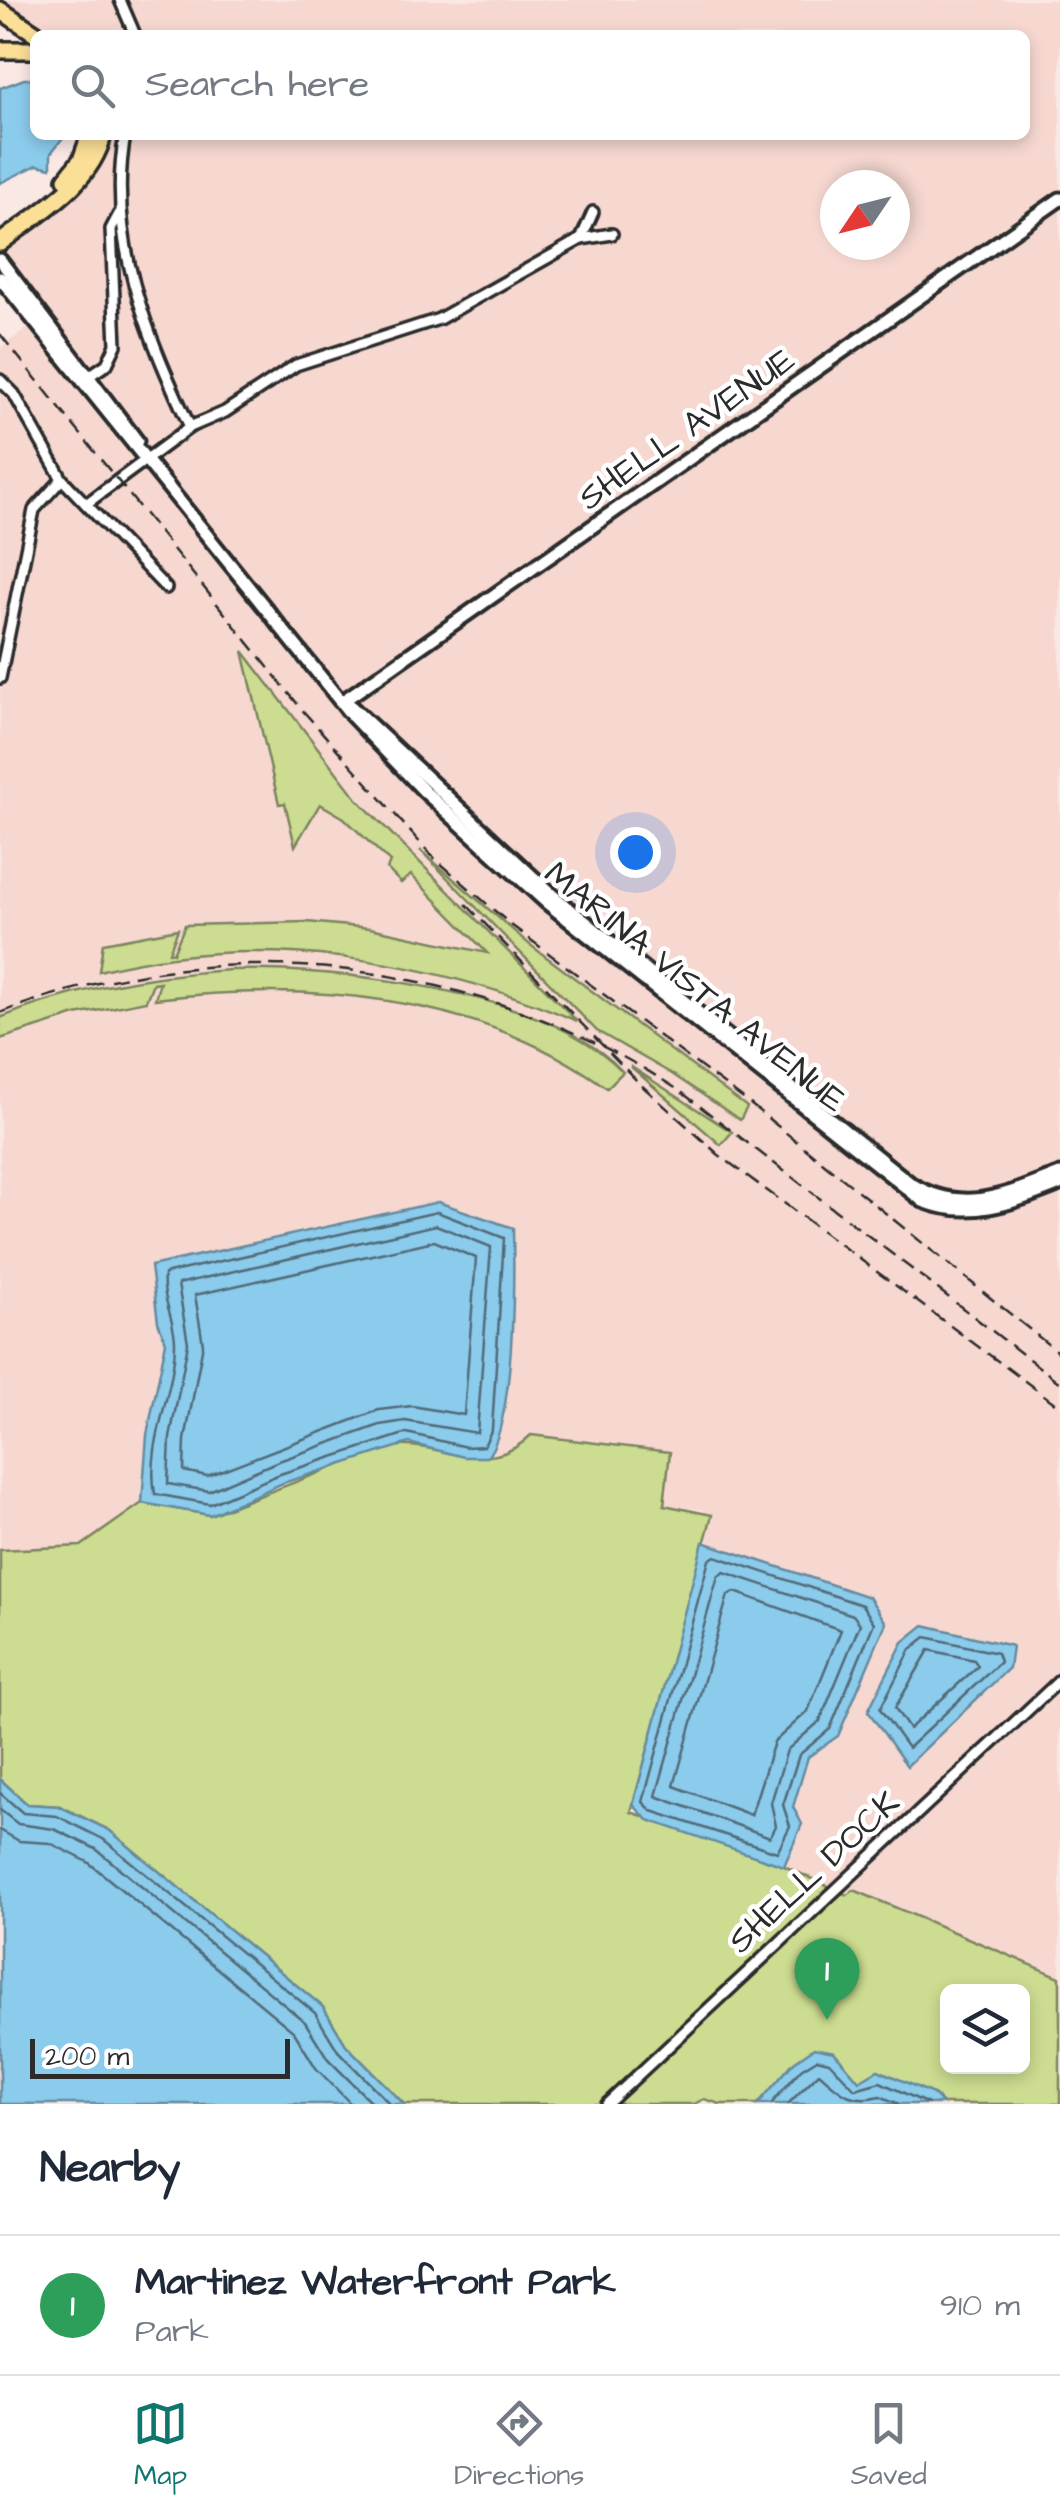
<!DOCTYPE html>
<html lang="en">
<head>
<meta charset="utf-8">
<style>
  :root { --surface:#fff; --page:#f6f6f7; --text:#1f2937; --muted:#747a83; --line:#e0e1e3; --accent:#0f766e }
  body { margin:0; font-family:"Architects Daughter",sans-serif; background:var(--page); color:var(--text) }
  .controls { position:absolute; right:30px; bottom:30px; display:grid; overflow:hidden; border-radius:15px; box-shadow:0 5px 15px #0003 }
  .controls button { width:90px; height:90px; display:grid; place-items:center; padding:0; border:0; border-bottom:2px solid var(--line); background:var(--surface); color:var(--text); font:50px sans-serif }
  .compass { position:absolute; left:820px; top:170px; width:90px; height:90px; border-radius:50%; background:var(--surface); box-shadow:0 5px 15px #0003; rotate:235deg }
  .scale { position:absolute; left:30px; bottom:25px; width:260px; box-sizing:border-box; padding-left:10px; border:5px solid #2b2b2b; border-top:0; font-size:28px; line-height:35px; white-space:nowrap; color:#2b2b2b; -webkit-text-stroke:8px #fff; paint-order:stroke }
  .you { position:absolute; left:635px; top:852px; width:35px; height:35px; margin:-25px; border:8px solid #fff; border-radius:50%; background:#1a73e8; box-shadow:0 0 0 15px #1a73e833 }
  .badge { display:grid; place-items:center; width:65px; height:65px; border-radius:50%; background:var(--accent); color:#fff; font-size:32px; font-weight:700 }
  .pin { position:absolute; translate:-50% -82px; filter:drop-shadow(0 2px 5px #0008) }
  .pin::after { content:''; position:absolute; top:52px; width:35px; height:30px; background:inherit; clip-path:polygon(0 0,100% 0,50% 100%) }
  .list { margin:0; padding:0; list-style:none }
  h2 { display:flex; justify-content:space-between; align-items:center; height:130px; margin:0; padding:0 40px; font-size:42px }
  h2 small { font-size:32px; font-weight:400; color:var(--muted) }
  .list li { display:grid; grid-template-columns:65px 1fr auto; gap:30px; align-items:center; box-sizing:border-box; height:140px; padding:0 40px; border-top:2px solid var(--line) }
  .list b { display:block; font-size:38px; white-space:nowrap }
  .list p { margin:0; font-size:32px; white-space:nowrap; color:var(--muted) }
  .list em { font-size:32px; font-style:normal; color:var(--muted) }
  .icon { flex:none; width:55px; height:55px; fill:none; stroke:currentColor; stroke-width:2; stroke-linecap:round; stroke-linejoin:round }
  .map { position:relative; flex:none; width:1060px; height:2104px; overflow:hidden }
  .search { position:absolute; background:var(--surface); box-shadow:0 5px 15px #0003; left:30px; right:30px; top:30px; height:110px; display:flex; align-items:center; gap:25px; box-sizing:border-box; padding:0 35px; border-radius:15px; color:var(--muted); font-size:38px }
  .sheet { height:270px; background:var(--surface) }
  nav { display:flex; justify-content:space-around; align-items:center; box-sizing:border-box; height:140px; border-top:2px solid var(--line); background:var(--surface); font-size:28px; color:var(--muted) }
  nav a { display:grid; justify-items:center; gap:5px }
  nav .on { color:var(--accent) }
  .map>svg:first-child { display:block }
</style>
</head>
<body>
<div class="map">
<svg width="1060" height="2104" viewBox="0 0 1060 2104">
  <rect width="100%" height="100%" fill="#fae8e4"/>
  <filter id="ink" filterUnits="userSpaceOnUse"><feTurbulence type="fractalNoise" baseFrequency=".01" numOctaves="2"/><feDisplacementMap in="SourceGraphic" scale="20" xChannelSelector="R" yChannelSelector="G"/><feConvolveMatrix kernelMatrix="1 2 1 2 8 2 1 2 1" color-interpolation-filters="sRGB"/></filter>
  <g filter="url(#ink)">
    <path fill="#f6d8d1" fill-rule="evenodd" d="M0,0H1060V1174L971,1203L941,1198L911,1184L552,895L424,779L359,712L345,703L424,791L516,876L908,1193L941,1208L974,1211L1060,1184V1977L854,1890L612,2104H575L812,1879L648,1820L633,1805L703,1542L704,1510L664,1505L668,1453L532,1435L515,1451L487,1457H464L409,1443L283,1483L210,1515L142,1503L81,1546L0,1550V348L35,323L143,454L0,260V243L80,179L94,160L103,135H1025V35H38L0,10ZM835,185H895V245H835Z"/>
    <g fill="#ccdc90" stroke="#7c845e" stroke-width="2.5" fill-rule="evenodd">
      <path d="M243,651L358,800L577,1021C431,958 256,931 99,971L103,943L178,929L169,952L173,953L185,925L307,922L370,928L487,953L411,875L401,883L387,869L390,862L344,818L320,804L295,846L285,803L279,804Z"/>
      <path d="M420,850L529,944L747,1107L740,1120L672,1074L597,1031Z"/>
      <path d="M230,970C337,967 547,990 623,1072L607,1088C477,994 310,981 155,999L160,982L153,983L146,1001L76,1015L0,1039V1018C72,988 152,975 230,970Z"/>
      <path d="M630,1066L732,1132L721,1145Z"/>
      <path d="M531,1435L670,1452L664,1505L712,1515L631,1812L784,1866L847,1895L854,1890L1060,1977V2104H943L933,2094L859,2081L834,2052L794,2062L758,2104H720L704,2099L694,2104H404L346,2045L323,2007L109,1830L60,1806L27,1804L0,1779V1550L81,1546L142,1503L210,1515L386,1447C440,1438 485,1481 531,1435ZM948,1992H1022V2066H948Z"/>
    </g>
    <g fill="#8bcbec" stroke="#658b9f" stroke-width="2.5">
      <path d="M24,79H35V135H65L51,153V168L37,165L0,183V88Z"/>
      <path d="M438,1202L513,1228C514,1275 515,1426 487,1457H464L409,1443L283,1483L210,1515L142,1503L147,1435L166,1342L158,1322L151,1266Z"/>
      <path d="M703,1542L869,1597L886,1623L838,1736L808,1757L793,1807L802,1824L784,1866L648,1820L633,1805Z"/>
      <path d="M924,1625L1012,1646L1009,1668L907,1766L868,1711L903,1642Z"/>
      <path d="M0,1779L27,1804L59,1806L109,1830L323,2007L346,2045L404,2104H0Z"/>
      <path d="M814,2048L834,2052L859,2081L878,2070L933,2094L943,2104H758L794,2062Z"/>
    </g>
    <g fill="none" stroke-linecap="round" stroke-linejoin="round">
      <g stroke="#516b78" stroke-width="2.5">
        <path d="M437,1212L504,1238L492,1429L484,1446L466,1447L407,1433L280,1474L210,1504L155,1494C146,1444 174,1394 175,1344C176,1322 161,1299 164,1274Z"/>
        <path d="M436,1225L491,1247L477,1433L405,1421L380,1425L276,1462L209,1491L168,1484L170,1438L188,1343L178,1284Z"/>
        <path d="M434,1241L476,1258L464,1415L412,1406L379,1410L207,1476L184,1471L185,1440L203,1344L195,1295Z"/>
        <path d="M715,1556L862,1605L874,1623L830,1729L799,1755L783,1805L790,1826L777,1852L652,1811L643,1802L709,1560Z"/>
        <path d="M724,1572L853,1615L860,1624L820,1721L787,1750L771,1803L776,1826L770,1837L656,1796L718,1576Z"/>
        <path d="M735,1592L841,1630L808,1711L774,1742L751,1815L674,1786L728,1595Z"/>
        <path d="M926,1637L997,1653L1000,1662L908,1748L880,1709L911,1649Z"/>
        <path d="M929,1650L974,1660L978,1666L909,1729L895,1708Z"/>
        <path d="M0,1793L23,1813L57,1816L103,1839L315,2013L338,2051L390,2104"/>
        <path d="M0,1810L18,1824L54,1829L96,1849L305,2022L328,2059L373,2104"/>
        <path d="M0,1830L19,1841L50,1843L88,1862L294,2032L316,2068L351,2104"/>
        <path d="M771,2104L801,2069L817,2059L829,2062L855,2089L880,2082L928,2104"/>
        <path d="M788,2104L819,2073C840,2091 849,2104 880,2096L899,2104"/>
      </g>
      <g stroke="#2b2b2b" stroke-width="16">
        <g id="street">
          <path d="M120,0L135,35"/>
          <path d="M125,135C106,238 147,334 190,427"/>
          <path d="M581,239L593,212"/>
          <path d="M89,376L107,364L116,345L111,229L119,214"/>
          <path d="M0,380L14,394L62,479L166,588"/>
          <path d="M86,504L190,427L225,412L296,365L439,319L581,239L612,234"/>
          <path d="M0,678L34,510L62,479"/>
          <path d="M607,2104L1060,1680"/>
        </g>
      </g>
      <g stroke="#2b2b2b" stroke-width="19">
        <g id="secondary">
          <path d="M0,260L137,441"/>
          <path d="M0,278L353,717L424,791L546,902L923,1201C972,1220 1014,1202 1060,1184"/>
          <path d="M343,701L1060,199"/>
          <path d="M347,703L552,895L911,1184C964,1216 1008,1194 1060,1174"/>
        </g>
      </g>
      <g stroke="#2b2b2b" stroke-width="22">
        <g id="highway">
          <path d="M0,10L38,35"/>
          <path d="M0,50H35"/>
          <path d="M66,179L81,160L90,135"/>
          <path d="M0,243C38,213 91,185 103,135"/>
        </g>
      </g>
      <use href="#street" stroke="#fff" stroke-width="9"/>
      <use href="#secondary" stroke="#fff" stroke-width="11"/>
      <use href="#highway" stroke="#fbdf96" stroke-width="15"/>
      <g stroke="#2b2b2b" stroke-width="2.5" stroke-dasharray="15 8" stroke-linecap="butt">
        <path d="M0,334L304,712L431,855L511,925L754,1107L1060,1354"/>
        <path d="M466,904L640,1084L719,1155L1060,1407"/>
        <path d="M0,1013C224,926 480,960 680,1091L1060,1383"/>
      </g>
    </g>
  </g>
  <g text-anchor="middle" stroke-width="9" stroke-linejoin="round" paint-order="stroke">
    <g font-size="35" fill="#2b2b2b" stroke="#fff">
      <text transform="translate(686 428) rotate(-35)" y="12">SHELL AVENUE</text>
      <text transform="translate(696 986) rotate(39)" y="12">MARINA VISTA AVENUE</text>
      <text transform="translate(813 1871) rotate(-43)" y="12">SHELL DOCK</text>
    </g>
  </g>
</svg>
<div class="controls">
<button><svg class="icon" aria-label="layers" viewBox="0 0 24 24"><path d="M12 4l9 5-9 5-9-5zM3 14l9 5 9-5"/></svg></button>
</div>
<svg class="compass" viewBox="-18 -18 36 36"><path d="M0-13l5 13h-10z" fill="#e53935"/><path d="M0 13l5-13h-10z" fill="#747a83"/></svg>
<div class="scale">200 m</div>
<div class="you"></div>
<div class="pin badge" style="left:827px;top:2020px;background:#2e9e5b">1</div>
<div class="search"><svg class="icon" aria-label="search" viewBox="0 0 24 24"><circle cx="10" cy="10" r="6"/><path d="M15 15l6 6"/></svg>Search here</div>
</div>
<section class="sheet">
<h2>Nearby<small></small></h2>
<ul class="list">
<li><span class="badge" style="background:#2e9e5b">1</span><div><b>Martinez Waterfront Park</b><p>Park</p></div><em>910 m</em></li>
</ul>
</section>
<nav>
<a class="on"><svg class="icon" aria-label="map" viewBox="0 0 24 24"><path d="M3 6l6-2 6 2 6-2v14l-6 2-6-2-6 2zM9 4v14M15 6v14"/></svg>Map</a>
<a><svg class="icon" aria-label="directions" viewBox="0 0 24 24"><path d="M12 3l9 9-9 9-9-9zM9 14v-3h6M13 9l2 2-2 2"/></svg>Directions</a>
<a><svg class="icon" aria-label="saved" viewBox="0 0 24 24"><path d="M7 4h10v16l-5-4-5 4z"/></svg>Saved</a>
</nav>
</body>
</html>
